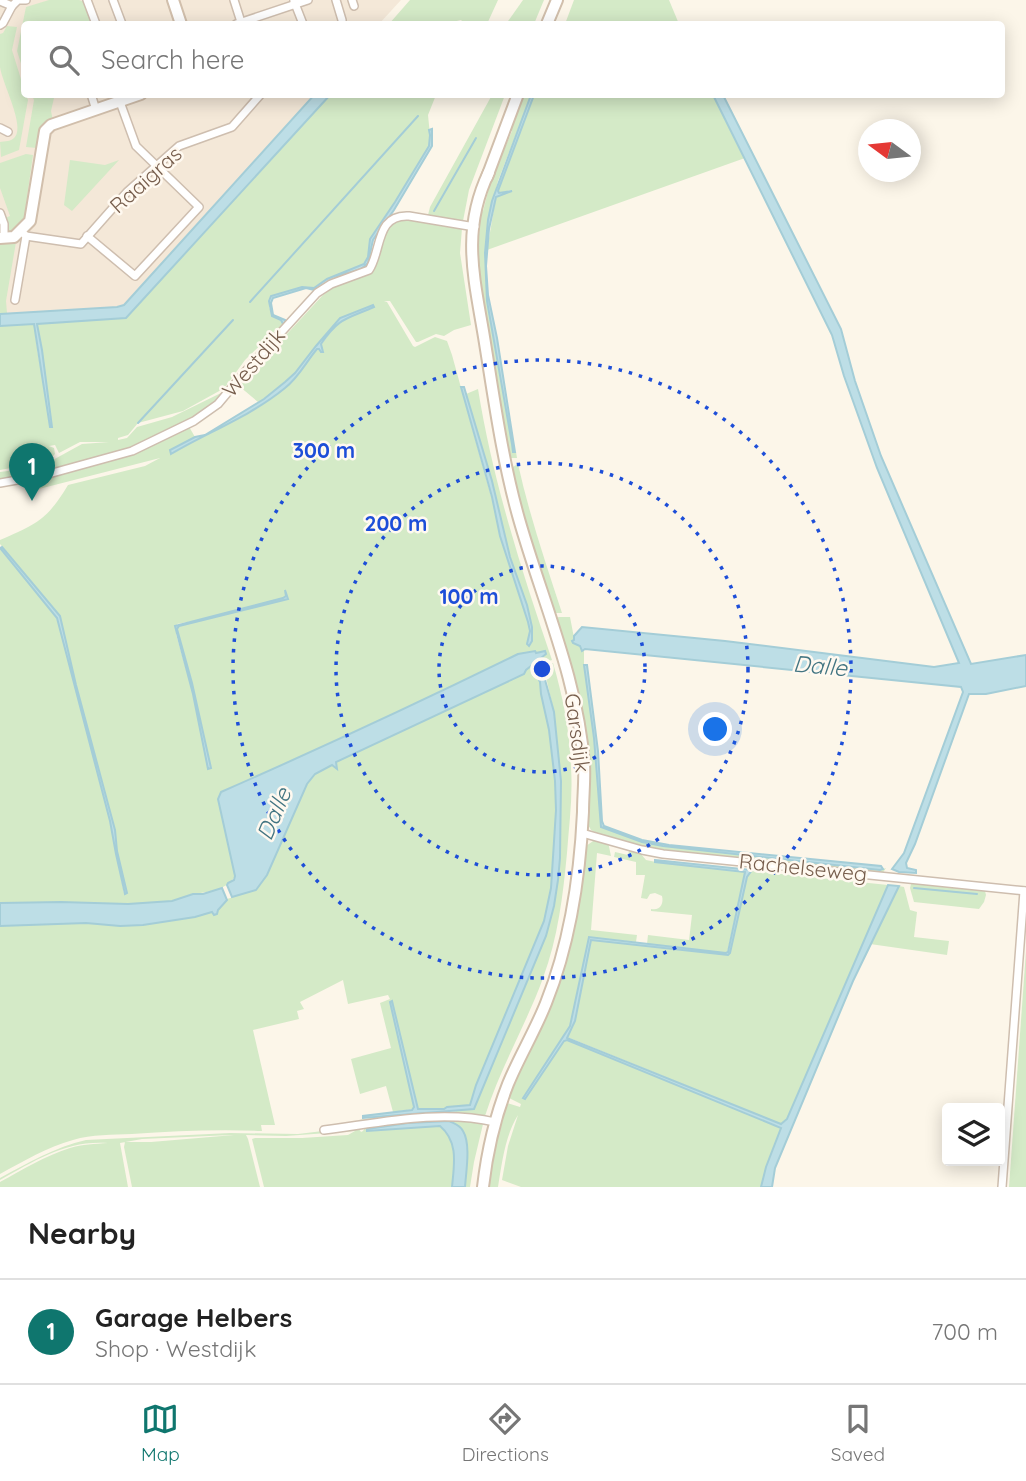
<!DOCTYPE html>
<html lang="en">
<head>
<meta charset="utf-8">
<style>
  :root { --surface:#fff; --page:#f2f2f2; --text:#222; --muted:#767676; --line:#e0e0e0; --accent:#0f766e }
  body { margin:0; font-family:Quicksand,sans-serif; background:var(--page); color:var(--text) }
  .controls { position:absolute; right:21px; bottom:21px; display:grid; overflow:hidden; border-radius:7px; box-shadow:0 4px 18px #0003 }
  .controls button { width:63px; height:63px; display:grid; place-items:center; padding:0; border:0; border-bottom:2px solid var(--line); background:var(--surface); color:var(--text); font:35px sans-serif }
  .compass { position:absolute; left:858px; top:119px; width:63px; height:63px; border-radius:50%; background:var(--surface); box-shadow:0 4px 18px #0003; rotate:285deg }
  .you { position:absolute; left:716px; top:730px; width:24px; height:24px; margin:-18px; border:5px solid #fff; border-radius:50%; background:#1a73e8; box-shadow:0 0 0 10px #1a73e833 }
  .badge { display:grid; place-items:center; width:46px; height:46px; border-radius:50%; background:var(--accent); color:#fff; font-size:23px; font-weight:700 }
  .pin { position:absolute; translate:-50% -58px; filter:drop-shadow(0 2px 4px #0008) }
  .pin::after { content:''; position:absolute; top:37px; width:24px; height:21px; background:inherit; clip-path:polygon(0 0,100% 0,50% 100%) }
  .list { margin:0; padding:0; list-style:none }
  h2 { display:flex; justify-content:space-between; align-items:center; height:91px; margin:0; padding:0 28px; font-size:30px }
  h2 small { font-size:23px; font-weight:400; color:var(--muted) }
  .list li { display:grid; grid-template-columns:46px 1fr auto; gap:21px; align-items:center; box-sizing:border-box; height:105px; padding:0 28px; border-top:2px solid var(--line) }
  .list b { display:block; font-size:26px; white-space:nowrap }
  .list p { margin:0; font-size:23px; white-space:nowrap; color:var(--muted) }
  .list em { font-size:23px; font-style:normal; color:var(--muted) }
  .icon { flex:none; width:38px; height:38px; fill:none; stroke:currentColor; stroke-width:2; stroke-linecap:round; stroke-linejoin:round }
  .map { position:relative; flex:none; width:1026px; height:1187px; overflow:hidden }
  .search { position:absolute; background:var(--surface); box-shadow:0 4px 18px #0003; left:21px; right:21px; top:21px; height:77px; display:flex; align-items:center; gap:18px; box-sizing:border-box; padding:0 24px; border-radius:7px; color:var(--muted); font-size:26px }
  .sheet { height:196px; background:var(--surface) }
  nav { display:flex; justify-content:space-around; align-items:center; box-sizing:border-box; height:98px; border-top:2px solid var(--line); background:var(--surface); font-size:19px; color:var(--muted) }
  nav a { display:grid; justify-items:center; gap:4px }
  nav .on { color:var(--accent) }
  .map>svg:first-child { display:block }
</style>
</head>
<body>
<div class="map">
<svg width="1026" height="1187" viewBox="0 0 1026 1187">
  <rect width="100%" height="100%" fill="#fcf6e9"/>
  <path fill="#f4e8d8" d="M0,0H401L379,24H24V94L317,95L128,305L111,311L0,317Z"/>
  <g fill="#d4eac7" fill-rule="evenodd">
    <path d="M49,0H79L85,2L92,24H24V73L17,51L26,7Z"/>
    <path d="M410,0H498L487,24H452L462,21L461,20L444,24H389Z"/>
    <path d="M523,0H544L534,24H506Z"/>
    <path d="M574,0H669L679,24H565Z"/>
    <path d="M7,26L17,27L12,50L24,89V94L26,95L28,100L19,150L1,157L0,142C5,141 11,142 15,137C25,125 2,83 0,67C0,57 0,44 0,34L3,33Z"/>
    <path d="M32,95H53L54,98L51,111L53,121L37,148L26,147L34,100Z"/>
    <path d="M330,95H436L428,115L430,135L429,146L395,202L370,239L368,257L364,264L327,279L314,288L302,287L271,296C264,313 277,314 284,324L275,331L245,360L226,386L221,390L183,411L138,423L128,435L118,438V440L127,438L137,427L172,417L223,392L225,396L206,411L144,444L40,474L0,482V472L23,469L51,461L82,444L109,442H80L59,453L55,445L49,446L54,448L55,454L53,456L22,466L0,470V326L34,324L38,355L52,427L42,350L37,324L126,317Z"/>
    <path d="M492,95H505L469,190L463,221L430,217L428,215L430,207Z"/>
    <path d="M521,95H531L498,181L488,220L485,253L487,301L512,444L513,451L516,452L517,458H509L484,320L477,258L481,212L483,211L491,180L512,131L510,130Z"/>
    <path d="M534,95H713L745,158L487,250L496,197L510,192L511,190L499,193L498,189Z"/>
    <path d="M26,154L33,155L24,219C19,227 15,232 6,232L5,218L10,216L0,188V163Z"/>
    <path d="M70,160L105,165L119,160L72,211L64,205Z"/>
    <path d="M401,218L462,228L460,253L471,325L454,330L444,336L436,334L418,342H416L390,301H384L387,302L413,346L415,347L435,337L447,341L452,355L487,482L528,622L530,631L527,644L529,646L532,627L527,605L510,557L492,481L466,394L478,389C493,482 522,572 552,660L536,665V667L553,663C563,697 570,732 571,768C573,796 569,825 567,853C563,895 558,938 543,978C526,1025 500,1068 485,1116L361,1121L359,1120L391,1115L439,1113L474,1109L546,936L554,906L558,880L560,858L561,781L554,712L546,677L536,673L540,682L541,694L549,730L555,781L556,810L551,888L544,921L476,1085L470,1105L447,1107L444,1109H418L390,1002L413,1099V1109L393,1112L386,1086L360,1094L351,1059L391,1048L380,1003L390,999L388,995L348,1004L343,980L300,1002L304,1009L297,1011L299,1019L253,1030L275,1125H261L262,1131C219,1129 175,1131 132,1134C113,1135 92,1134 73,1140C47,1147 24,1161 0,1174V926L86,923L120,926L143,925L195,917L212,912L214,915L227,899L255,890L266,875L307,784L315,774L336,762L524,674L526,670L538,659L403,710L221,792L218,799L235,876C227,890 209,892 193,894C186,895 180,899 173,901C145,906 109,903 81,903C54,902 27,903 0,903V548L57,618L106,803L124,893H127L117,851L115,830L76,685L60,616L0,544V540C37,524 47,520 68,485L145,466L160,458L31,491L45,477L91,464L188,425L195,437C186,443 178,445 171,454L244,415L286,387L314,351C324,345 330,329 341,321C350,314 363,312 374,307L373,305L340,318L295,373L264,399L258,402L239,386L322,296L332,288L364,276L388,227ZM285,591L287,599L179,626L177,629L192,683L210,767L209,768L193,694L176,634L177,624L209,618L283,598L286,596Z"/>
    <path d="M16,242L6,301L7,313L0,314V243Z"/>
    <path d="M518,464C529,514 546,564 562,613H553L524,524L511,468Z"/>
    <path d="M559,617H570L575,643L580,646L584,651V666L594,738L601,827L634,839L663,846L880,870L886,868L882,874L663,852L640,848L597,833L591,830L587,823V786L555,618Z"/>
    <path d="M596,839L608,842L611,856L597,853L591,930L637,935L636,942L589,937L570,1026L523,1099L564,1041L567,1040L781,1128L766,1167L761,1187H521L502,1180L508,1146L518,1115C505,1136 502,1163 498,1187H486L499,1123L507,1103L520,1107L521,1104L509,1098V1094L536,1034L586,846Z"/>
    <path d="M629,851L640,853L646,860L656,862L745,872L727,953L647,944L648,935L689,940L692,915L651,911V909C660,911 664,904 662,896L655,893L650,894L647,899L641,898L645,875H636V862L614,857L615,852L628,855Z"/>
    <path d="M752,871L888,885L787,1119L781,1124L567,1037L573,1027L591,940L729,954L748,874Z"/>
    <path d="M916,882L982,888L985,891L986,895L984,902L979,909L914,902L910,888L911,884Z"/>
    <path d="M899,886L904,887L910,910L917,912L914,937L949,941L947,955L870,944Z"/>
    <path d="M1026,951V1187H1009Z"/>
    <path d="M443,1119L481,1122L483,1124L474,1162L470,1187H465L468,1155L449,1121L408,1123L367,1130V1131L440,1126C459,1142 454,1165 452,1187H264L252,1139L255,1138H302L348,1135L355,1131L286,1136L246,1135L248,1139L260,1187H132L124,1147L125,1142H151L234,1135H231L142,1139L120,1143L128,1187H0V1182C22,1170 45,1156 70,1148C82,1144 95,1144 108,1143C66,1140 36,1160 0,1180V1178C28,1163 55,1147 86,1140L230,1133L298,1134L356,1127L359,1129L361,1132L363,1131L366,1126L379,1124Z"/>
  </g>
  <g fill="#bddee6" stroke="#a4cdd7" stroke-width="2">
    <path d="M315,94L330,95L126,318L37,324L42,350L52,427H50L34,324L0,326V314L117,307L124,305Z"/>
    <path d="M531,95H534L498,191L499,193L512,191L496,197L489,229L486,266L488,295L497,338L515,452H513L512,444L487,301L485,253L488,220L492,201Z"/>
    <path d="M713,95H723L841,329L855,381L881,456L971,664L1026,655V686L986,694H969L915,844L906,863L907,868L916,870V873L899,872L892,869L904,853L963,692L961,687L585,649L582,651L580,646L573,643L572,641L574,640V636L582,627L725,641L934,667L959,663L877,468L844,376L832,335Z"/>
    <path d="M432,129V146L394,210L373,240L368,263L361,269L341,275L314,290L306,288L273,298L271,303L273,315L285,320V323L283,324L281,320L272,316L269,301L271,296L302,287L314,288L327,279L364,264L368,257L370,239L395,202L429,146L430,135L429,130Z"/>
    <path d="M373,305L374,307C347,319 339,317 321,344L323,352H321L319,349H317C306,362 299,377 285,388C251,416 208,432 171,454L170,450L195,437L205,435L264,399L285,382L295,373L316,346L340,318Z"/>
    <path d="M461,387H464L492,481L510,557L527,605L532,627V641L529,646L527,644L530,631L528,622L500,536L492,497Z"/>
    <path d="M2,547L60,616L76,685L115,830L117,851L127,893L125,894L116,854L110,821L57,618L0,548Z"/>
    <path d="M285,590L288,599L179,626L177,629L192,683L211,768L208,769L193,694L175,626L283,598L286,596Z"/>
    <path d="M535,651L536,653L545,651L546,654L526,670L524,674L336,762L337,769L332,765L315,774L307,784L267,875L256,890L232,897L227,885L228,883L234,880L235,876L218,799L221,792C321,748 420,702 518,654Z"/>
    <path d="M584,665H587L598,751L602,821L604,826L642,840L669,845L881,866L883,869L880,870L663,846L642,842L601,827L594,738Z"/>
    <path d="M540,669H542L554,712L561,781L560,858L558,880L554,906L546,936L474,1109L363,1118V1116L412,1110L414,1107L390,1002L392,1001L418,1109H444L447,1107L470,1105L476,1085L544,921L551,888L556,810L555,781L549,730L541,694L540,682L536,673L537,670Z"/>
    <path d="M655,860L752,870L747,877L730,953L728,955L591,940L575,1021L567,1038L781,1124L787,1119L888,885L899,886L853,981L775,1168L772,1187H761L766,1167L781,1128L567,1040L564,1041L525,1099L523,1098L570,1026L589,937L726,953L728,952L745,872L655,862Z"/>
    <path d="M222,888L227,900L218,910L217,914L214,915L212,912L195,917L143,925L120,926L86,923L0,926V903L61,902L128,904L172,901L193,894H203Z"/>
    <path d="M449,1121C455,1124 460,1125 463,1131C471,1144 466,1172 465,1187H452C454,1165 459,1142 440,1126L367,1131V1129L408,1123Z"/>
  </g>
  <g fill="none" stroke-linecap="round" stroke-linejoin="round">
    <g stroke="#a4cdd7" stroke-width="2">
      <path d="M434,211L476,138"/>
      <path d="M250,302L418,116"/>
      <path d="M138,423L233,320"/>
      <path d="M914,888L977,894"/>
    </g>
    <g stroke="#cebeaf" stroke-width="10">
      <g id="street">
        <path d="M87,0L96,24"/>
        <path d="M113,0L122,24"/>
        <path d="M234,0L241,22"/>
        <path d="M336,0L342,20"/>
        <path d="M352,0L354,6"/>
        <path d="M0,1L12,6L3,23L0,25"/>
        <path d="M294,1L303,24"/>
        <path d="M12,6L18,0H26"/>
        <path d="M236,24L308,0"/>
        <path d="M91,94L96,110"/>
        <path d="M0,128L8,132"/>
        <path d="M0,213L4,224V238"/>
        <path d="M26,236L81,244L127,192L179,146L232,127L261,94"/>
        <path d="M87,236L135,276L199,207L136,146L120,102"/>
        <path d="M15,300L26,236L23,233"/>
        <path d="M0,483L45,475L132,451L194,421L218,404L244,373L317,293L331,284L369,270C382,251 375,214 409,216L475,227"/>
        <path d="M582,833L642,850L663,854L1026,891"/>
        <path d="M324,1130C379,1123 440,1109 495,1122"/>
        <path d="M1002,1187L1024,891"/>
      </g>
    </g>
    <g stroke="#d1bfac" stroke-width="14">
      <g id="secondary">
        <path d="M173,0L181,24"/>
        <path d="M547,24L557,0"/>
        <path d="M487,177L518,94"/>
        <path d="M0,238L14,237L30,221L45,131L51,125L141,94"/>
        <path d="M483,1187C487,1152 495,1117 508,1084C519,1057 535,1031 546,1003C570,943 580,876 583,812C583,796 585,780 584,764C578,680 542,600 519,519C502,459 494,398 484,337C474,277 461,230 489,172"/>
      </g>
    </g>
    <use href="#street" stroke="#fff" stroke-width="7"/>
    <use href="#secondary" stroke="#fff" stroke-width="10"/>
  </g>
  <g fill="none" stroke="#1d4ed8" stroke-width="3.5" stroke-dasharray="3.5 7">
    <circle cx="542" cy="669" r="103"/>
    <circle cx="542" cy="669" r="206"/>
    <circle cx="542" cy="669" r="309"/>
  </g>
  <g text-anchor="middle" stroke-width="5" stroke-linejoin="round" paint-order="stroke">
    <g font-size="21" fill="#775e4d" stroke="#fff9f0">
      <text transform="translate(146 180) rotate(-42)" y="7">Raaigras</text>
      <text transform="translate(254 363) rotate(-49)" y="7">Westdijk</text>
      <text transform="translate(577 733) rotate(82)" y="7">Garsdijk</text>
      <text transform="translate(803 868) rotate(6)" y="7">Rachelseweg</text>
    </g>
    <g font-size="23" font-style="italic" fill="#437582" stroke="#fff9f0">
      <text transform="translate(820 666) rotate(5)" y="8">Dalle</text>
      <text transform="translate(274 814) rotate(-67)" y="8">Dalle</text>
    </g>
  </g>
  <circle cx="542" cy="669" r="10" fill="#1d4ed8" stroke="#fff9f0" stroke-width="3.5"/>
  <g font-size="21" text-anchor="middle" font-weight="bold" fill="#1d4ed8" stroke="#fff9f0" stroke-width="5" stroke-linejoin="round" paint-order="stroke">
    <text x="324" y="458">300 m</text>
    <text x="396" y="531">200 m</text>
    <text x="469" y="604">100 m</text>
  </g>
</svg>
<div class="controls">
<button><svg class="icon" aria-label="layers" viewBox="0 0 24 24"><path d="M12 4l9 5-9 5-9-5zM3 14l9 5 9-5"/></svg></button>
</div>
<svg class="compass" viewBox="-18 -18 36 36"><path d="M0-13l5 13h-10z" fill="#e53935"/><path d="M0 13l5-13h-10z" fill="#767676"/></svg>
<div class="you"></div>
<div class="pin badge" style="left:32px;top:501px">1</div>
<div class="search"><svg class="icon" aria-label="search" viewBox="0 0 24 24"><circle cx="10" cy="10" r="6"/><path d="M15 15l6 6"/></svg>Search here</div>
</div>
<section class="sheet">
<h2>Nearby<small></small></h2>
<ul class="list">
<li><span class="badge">1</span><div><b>Garage Helbers</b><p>Shop · Westdijk</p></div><em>700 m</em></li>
</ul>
</section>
<nav>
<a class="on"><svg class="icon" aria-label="map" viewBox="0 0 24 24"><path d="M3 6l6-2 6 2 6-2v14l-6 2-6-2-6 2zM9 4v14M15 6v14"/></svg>Map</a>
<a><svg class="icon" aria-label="directions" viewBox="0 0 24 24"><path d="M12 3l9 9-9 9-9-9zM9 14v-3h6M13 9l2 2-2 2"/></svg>Directions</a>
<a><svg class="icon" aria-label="saved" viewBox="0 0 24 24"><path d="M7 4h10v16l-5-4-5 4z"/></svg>Saved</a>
</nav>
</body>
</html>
